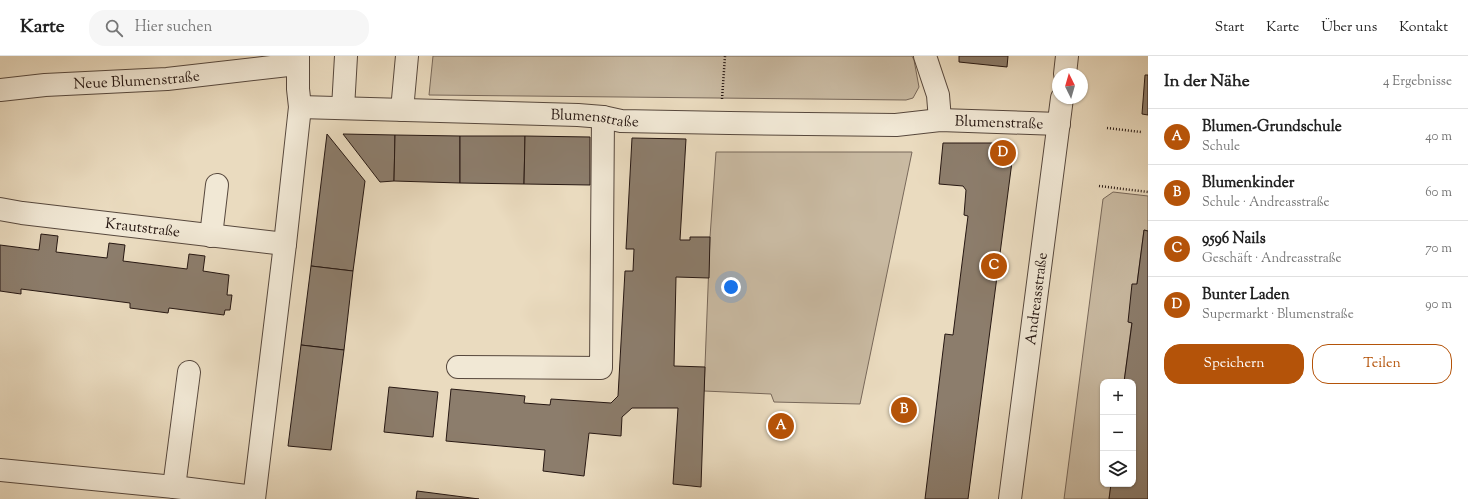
<!DOCTYPE html>
<html lang="de">
<head>
<meta charset="utf-8">
<style>
  :root { --surface:#fff; --page:#f6f6f6; --text:#222; --muted:#767676; --line:#e0e0e0; --accent:#b45309 }
  body { margin:0; font-family:"Sorts Mill Goudy",serif; background:var(--page); color:var(--text) }
  .controls { position:absolute; right:12px; bottom:12px; display:grid; overflow:hidden; border-radius:8px; box-shadow:0 1px 3px #0004 }
  .controls button { width:36px; height:36px; display:grid; place-items:center; padding:0; border:0; border-bottom:1px solid var(--line); background:var(--surface); color:var(--text); font:20px sans-serif }
  .compass { position:absolute; left:1052px; top:12px; width:36px; height:36px; border-radius:50%; background:var(--surface); box-shadow:0 1px 3px #0004; rotate:355deg }
  .you { position:absolute; left:731px; top:231px; width:14px; height:14px; margin:-10px; border:3px solid #fff; border-radius:50%; background:#1a73e8; box-shadow:0 0 0 6px #1a73e833 }
  .badge { display:grid; place-items:center; width:26px; height:26px; border-radius:50%; background:var(--accent); color:#fff; font-size:13px; font-weight:700 }
  .pin { position:absolute; translate:-50% -50%; border:2px solid #fff; box-shadow:0 1px 4px #0006 }
  .list { margin:0; padding:0; list-style:none }
  h2 { display:flex; justify-content:space-between; align-items:center; height:52px; margin:0; padding:0 16px; font-size:17px }
  h2 small { font-size:13px; font-weight:400; color:var(--muted) }
  .list li { display:grid; grid-template-columns:26px 1fr auto; gap:12px; align-items:center; box-sizing:border-box; height:56px; padding:0 16px; border-top:1px solid var(--line) }
  .list b { display:block; font-size:15px; white-space:nowrap }
  .list p { margin:0; font-size:13px; white-space:nowrap; color:var(--muted) }
  .list em { font-size:13px; font-style:normal; color:var(--muted) }
  .actions { display:flex; gap:8px; padding:12px 16px }
  .actions a { flex:1; padding:9px 0; border:1px solid var(--accent); border-radius:16px; text-align:center; font-size:14px; color:var(--accent) }
  .actions .main { background:var(--accent); color:#fff }
  .icon { flex:none; width:22px; height:22px; fill:none; stroke:currentColor; stroke-width:2; stroke-linecap:round; stroke-linejoin:round }
  .map { position:relative; flex:none; width:1148px; height:443px; overflow:hidden }
  header { display:flex; align-items:center; gap:24px; box-sizing:border-box; height:56px; padding:0 20px; background:var(--surface); border-bottom:1px solid var(--line) }
  header strong { font-size:19px }
  nav { display:flex; gap:22px; margin-inline-start:auto; font-size:14px }
  .search { width:280px; height:36px; background:var(--page); display:flex; align-items:center; gap:10px; box-sizing:border-box; padding:0 14px; border-radius:16px; color:var(--muted); font-size:15px }
  main { display:flex }
  aside { flex:1; background:var(--surface) }
  .map>svg:first-child { display:block }
</style>
</head>
<body>
<header>
<strong>Karte</strong>
<div class="search"><svg class="icon" aria-label="search" viewBox="0 0 24 24"><circle cx="10" cy="10" r="6"/><path d="M15 15l6 6"/></svg>Hier suchen</div>
<nav><a>Start</a><a>Karte</a><a>Über uns</a><a>Kontakt</a></nav>
</header>
<main>
<div class="map">
<svg width="1148" height="443" viewBox="0 0 1148 443">
  <rect width="100%" height="100%" fill="#eadbbf"/>
  <filter id="stains"><feTurbulence type="fractalNoise" baseFrequency=".005" numOctaves="4"/><feColorMatrix values="0 0 0 0 .2 0 0 0 0 .09 0 0 0 0 .02 0 0 0 .5 -.17"/></filter>
  <radialGradient id="worn" r=".72"><stop offset=".6" stop-color="#630" stop-opacity="0"/><stop offset="1" stop-color="#630" stop-opacity=".3"/></radialGradient>
  <g fill="#c9baa2" stroke="#78685a">
    <path d="M433,0H912L914,4L919,31L913,42L906,44L429,39Z"/>
    <path d="M716,96H912L860,348L774,346L771,338L704,335L710,181Z"/>
    <path d="M1113,136L1148,140V175L1144,174L1124,326H1103V428H1111L1109,443H1064L1103,143Z"/>
  </g>
  <g fill="#8c7d6c" stroke="#261712">
    <path d="M959,0H1008L1007,11L959,6Z"/>
    <path d="M1145,19H1148V59L1142,58Z"/>
    <path d="M327,78L365,125L353,215L311,210Z"/>
    <path d="M343,78L395,79L394,125L380,126Z"/>
    <path d="M395,79L460,80V127L394,125Z"/>
    <path d="M460,80H525L524,128L460,127Z"/>
    <path d="M525,80L590,81V129L524,128Z"/>
    <path d="M632,82L686,83L680,184H690V181H710L709,222L676,221L674,310L705,311L701,431L673,428L678,352H632L622,361L621,380L589,377L584,420L543,415L545,394L446,385L451,333L525,340L524,347L550,349L551,343L611,347L618,340L625,215H633L634,193H626Z"/>
    <path d="M943,87H1003L1013,98L968,443H925L945,278L953,279L968,160L964,159L966,134L963,130L939,128Z"/>
    <path d="M1144,174L1148,175V443H1109L1111,428H1133V326H1124L1132,267L1128,266L1132,228H1137Z"/>
    <path d="M41,178L58,180L56,196L107,202L109,187L125,189L123,205L187,213L189,198L205,200L203,215L229,219L227,239H232L230,254H225L224,259L169,252L168,257L130,252V247L21,233V238L0,235V189L39,194Z"/>
    <path d="M311,210L353,215L344,294L301,289Z"/>
    <path d="M301,289L344,294L331,394L288,390Z"/>
    <path d="M389,331L438,336L433,381L384,376Z"/>
    <path d="M417,435L479,443H416Z"/>
  </g>
  <g fill="none" stroke-linecap="round" stroke-linejoin="round">
    <g stroke="#57483d" stroke-width="24">
      <g id="minor">
        <path d="M925,0L938,39L940,64"/>
        <path d="M1065,18L1067,0"/>
        <path id="s1" d="M0,34L45,29L167,23L297,8"/>
        <path id="s2" d="M300,51L578,59L603,61L621,65L729,67L896,69L940,64L1059,68"/>
        <path d="M343,52L346,0"/>
        <path d="M402,54L407,0"/>
        <path id="s3" d="M0,153L22,157L285,188"/>
        <path d="M211,180L217,129"/>
        <path d="M458,311L601,312L603,61"/>
        <path d="M0,414L174,431L254,441"/>
        <path d="M174,431L189,316"/>
        <path d="M254,443L285,188L300,51L298,33V0"/>
        <path id="s4" d="M1010,443L1062,42"/>
      </g>
    </g>
    <g stroke="#261712" stroke-width="2.5" stroke-dasharray="1 2" stroke-linecap="butt">
      <path d="M722,43L725,0"/>
      <path d="M1107,72L1141,76"/>
      <path d="M1099,130L1148,136"/>
    </g>
    <use href="#minor" stroke="#f1e8d5" stroke-width="22"/>
  </g>
  <g text-anchor="middle" stroke-width="4" stroke-linejoin="round" paint-order="stroke">
    <g font-size="15" fill="#261712" stroke="#f1e8d5">
      <text dy="5" stroke="none"><textPath href="#s1" startOffset="137">Neue Blumenstraße</textPath></text>
      <text dy="5" stroke="none"><textPath href="#s2" startOffset="295">Blumenstraße</textPath></text>
      <text dy="5" stroke="none"><textPath href="#s2" startOffset="700">Blumenstraße</textPath></text>
      <text dy="5" stroke="none"><textPath href="#s3" startOffset="144">Krautstraße</textPath></text>
      <text dy="5" stroke="none"><textPath href="#s4" startOffset="202">Andreasstraße</textPath></text>
    </g>
  </g>
  <rect width="100%" height="100%" filter="url(#stains)"/>
  <rect width="100%" height="100%" fill="url(#worn)"/>
</svg>
<div class="controls">
<button>+</button>
<button>−</button>
<button><svg class="icon" aria-label="layers" viewBox="0 0 24 24"><path d="M12 4l9 5-9 5-9-5zM3 14l9 5 9-5"/></svg></button>
</div>
<svg class="compass" viewBox="-18 -18 36 36"><path d="M0-13l5 13h-10z" fill="#e53935"/><path d="M0 13l5-13h-10z" fill="#767676"/></svg>
<div class="you"></div>
<div class="pin badge" style="left:781px;top:370px">A</div>
<div class="pin badge" style="left:904px;top:354px">B</div>
<div class="pin badge" style="left:994px;top:210px">C</div>
<div class="pin badge" style="left:1003px;top:97px">D</div>
</div>
<aside>
<h2>In der Nähe<small>4 Ergebnisse</small></h2>
<ul class="list">
<li><span class="badge">A</span><div><b>Blumen-Grundschule</b><p>Schule</p></div><em>40 m</em></li>
<li><span class="badge">B</span><div><b>Blumenkinder</b><p>Schule · Andreasstraße</p></div><em>60 m</em></li>
<li><span class="badge">C</span><div><b>9596 Nails</b><p>Geschäft · Andreasstraße</p></div><em>70 m</em></li>
<li><span class="badge">D</span><div><b>Bunter Laden</b><p>Supermarkt · Blumenstraße</p></div><em>90 m</em></li>
</ul>
<div class="actions"><a class="main">Speichern</a><a>Teilen</a></div>
</aside>
</main>
</body>
</html>
